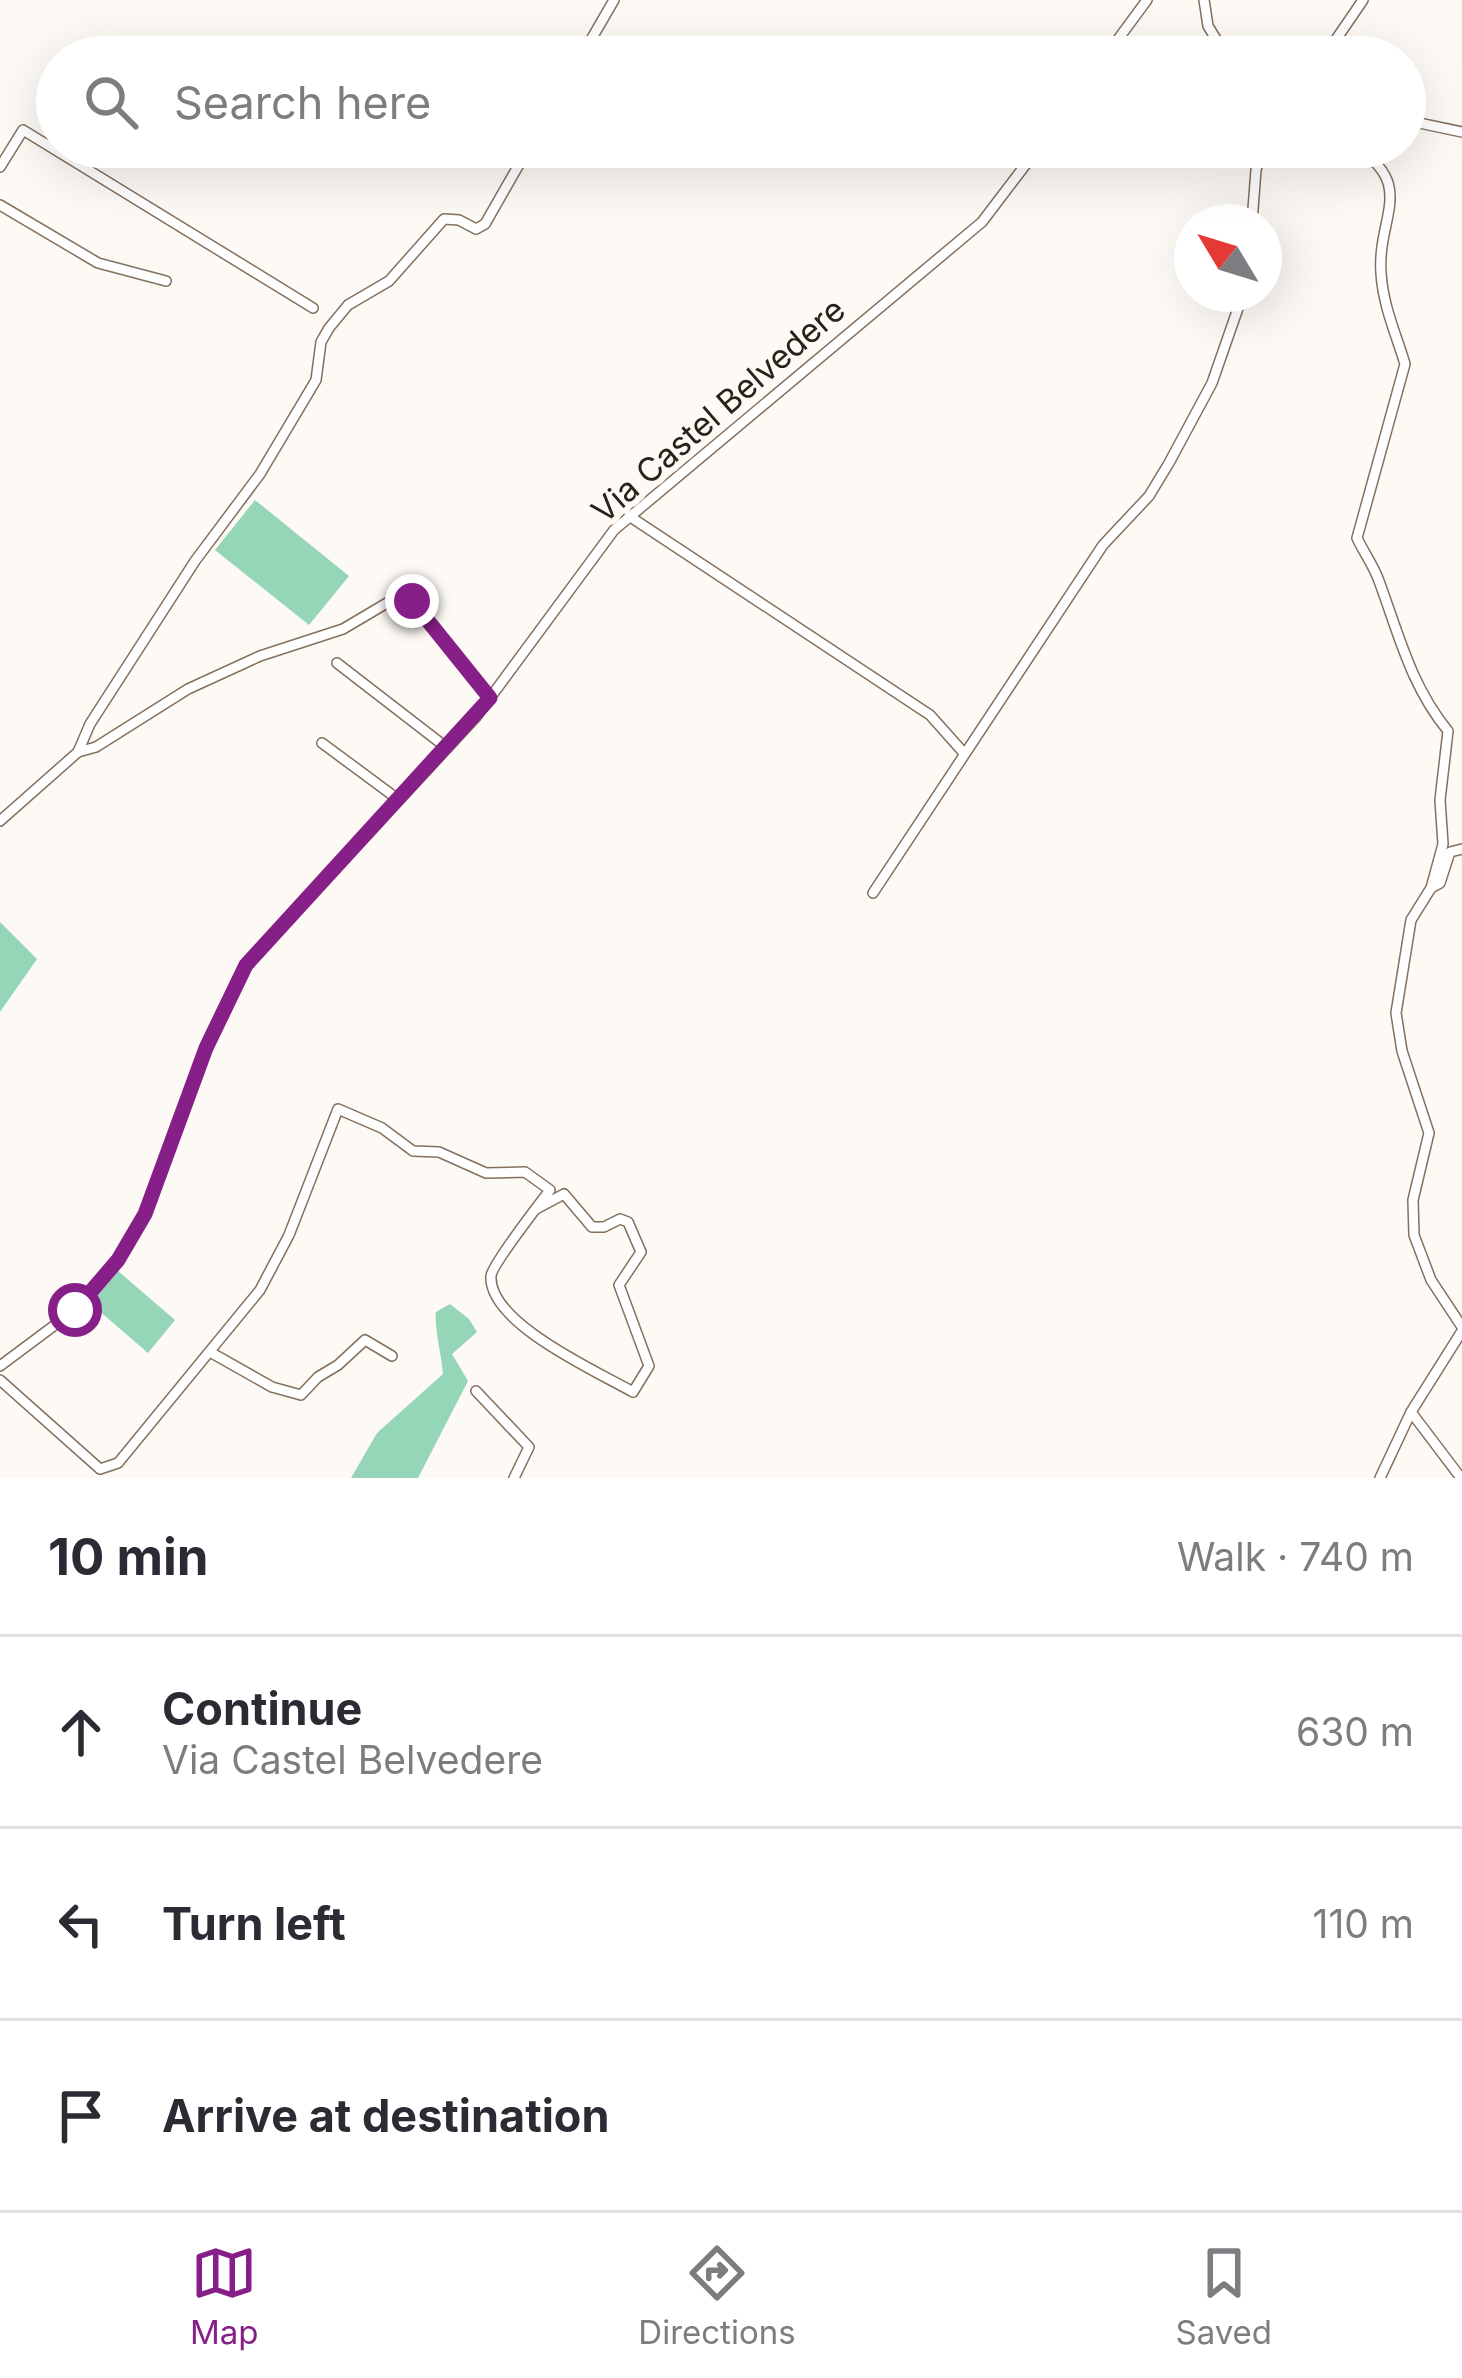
<!DOCTYPE html>
<html lang="en">
<head>
<meta charset="utf-8">
<style>
  :root { --surface:#fff; --page:#f7f7f7; --text:#2b2b33; --muted:#7c7c81; --line:#e1e1e2; --accent:#862088 }
  body { margin:0; font-family:Inter,sans-serif; background:var(--page); color:var(--text) }
  .compass { position:absolute; left:1174px; top:204px; width:108px; height:108px; border-radius:50%; background:var(--surface); box-shadow:0 12px 48px #0002; rotate:308deg }
  .stop { position:absolute; width:36px; height:36px; margin:-27px; border:9px solid #862088; border-radius:50%; background:#fff }
  .stop.end { background:#862088; border-color:#fff; box-shadow:0 3px 12px #0008 }
  .list { margin:0; padding:0; list-style:none }
  h2 { display:flex; justify-content:space-between; align-items:center; height:156px; margin:0; padding:0 48px; font-size:51px }
  h2 small { font-size:39px; font-weight:400; color:var(--muted) }
  .list li { display:grid; grid-template-columns:78px 1fr auto; gap:36px; align-items:center; box-sizing:border-box; height:192px; padding:0 48px; border-top:3px solid var(--line) }
  .list b { display:block; font-size:45px; white-space:nowrap }
  .list p { margin:0; font-size:39px; white-space:nowrap; color:var(--muted) }
  .list em { font-size:39px; font-style:normal; color:var(--muted) }
  .icon { flex:none; width:66px; height:66px; fill:none; stroke:currentColor; stroke-width:2; stroke-linecap:round; stroke-linejoin:round }
  .map { position:relative; flex:none; width:1462px; height:1478px; overflow:hidden }
  .search { position:absolute; background:var(--surface); box-shadow:0 12px 48px #0002; left:36px; right:36px; top:36px; height:132px; display:flex; align-items:center; gap:30px; box-sizing:border-box; padding:0 42px; border-radius:66px; color:var(--muted); font-size:45px }
  .sheet { height:732px; background:var(--surface) }
  nav { display:flex; justify-content:space-around; align-items:center; box-sizing:border-box; height:168px; border-top:3px solid var(--line); background:var(--surface); font-size:33px; color:var(--muted) }
  nav a { display:grid; justify-items:center; gap:6px }
  nav .on { color:var(--accent) }
  .map>svg:first-child { display:block }
</style>
</head>
<body>
<div class="map">
<svg width="1462" height="1478" viewBox="0 0 1462 1478">
  <rect width="100%" height="100%" fill="#fdf9f4"/>
  <g fill="#95d6b9">
    <path d="M255,500L349,576L309,625L215,550Z"/>
    <path d="M0,922L37,959L0,1012Z"/>
    <path d="M118,1271L175,1320L148,1353L90,1303Z"/>
    <path d="M450,1304L469,1319L477,1332L452,1354L468,1381L418,1478H351L377,1433L443,1374C442,1357 434,1327 436,1312Z"/>
  </g>
  <g fill="none" stroke-linecap="round" stroke-linejoin="round">
    <g stroke="#84705d" stroke-width="12">
      <g id="minor">
        <path d="M1204,0L1208,26L1227,57"/>
        <path d="M581,57L614,0"/>
        <path d="M1105,57L1147,0"/>
        <path d="M1324,57L1363,0"/>
        <path d="M1405,120L1462,132"/>
        <path d="M1355,147C1417,185 1377,217 1381,273C1383,306 1396,334 1405,364L1357,538C1364,553 1374,566 1379,581C1399,635 1411,686 1448,731L1440,800L1443,844L1431,888L1411,920L1396,1013L1402,1051L1429,1133L1413,1200L1414,1235L1431,1280L1462,1327"/>
        <path d="M0,167L23,130L313,308"/>
        <path d="M0,205L98,263L166,281"/>
        <path d="M1252,222L1256,170L1263,147"/>
        <path d="M629,516L930,715L963,752"/>
        <path d="M337,663L447,748"/>
        <path d="M322,743L399,800"/>
        <path d="M78,752L90,724L195,561L260,474L316,380L321,342L329,328L348,305L389,281L444,219L459,220L476,229L485,224L529,147"/>
        <path d="M0,821L78,752L96,747L188,689L260,656L343,629L392,600L404,597L412,601L490,698"/>
        <path d="M1431,888L1440,883L1450,852L1462,849"/>
        <path d="M873,893L1103,545L1149,496L1169,463L1212,383L1243,294"/>
        <path d="M210,1352L272,1387L301,1395L318,1377L338,1365L365,1340L392,1356"/>
        <path d="M0,1366L75,1310L123,1253L145,1214L212,1033L246,965L476,717L614,530L982,222L1039,147"/>
        <path d="M0,1380L100,1469L118,1463L260,1290L289,1235L338,1109L382,1128L413,1151L439,1152L486,1173L525,1172L550,1190C540,1203 492,1265 491,1276C488,1323 598,1372 633,1392L649,1366L619,1285L641,1252L628,1222L620,1219L604,1227H592L564,1194L536,1209"/>
        <path d="M476,1391L529,1447L514,1478"/>
        <path d="M1411,1412L1461,1478"/>
        <path d="M1380,1478L1411,1412L1462,1331"/>
      </g>
    </g>
    <use href="#minor" stroke="#fff" stroke-width="9"/>
  </g>
  <g fill="none" stroke-linecap="round" stroke-linejoin="round">
    <path stroke="#862088" stroke-width="15" d="M75,1310L118,1260L145,1214L206,1048L246,965L490,698L412,601"/>
  </g>
  <g text-anchor="middle" stroke-width="12" stroke-linejoin="round" paint-order="stroke">
    <g font-size="33" fill="#2a221a" stroke="#fdf9f4">
      <text transform="translate(718 410) rotate(-41)" y="12">Via Castel Belvedere</text>
    </g>
  </g>
</svg>
<svg class="compass" viewBox="-18 -18 36 36"><path d="M0-13l5 13h-10z" fill="#e53935"/><path d="M0 13l5-13h-10z" fill="#7c7c81"/></svg>
<div class="stop" style="left:75px;top:1310px"></div>
<div class="stop end" style="left:412px;top:601px"></div>
<div class="search"><svg class="icon" aria-label="search" viewBox="0 0 24 24"><circle cx="10" cy="10" r="6"/><path d="M15 15l6 6"/></svg>Search here</div>
</div>
<section class="sheet">
<h2>10 min<small>Walk · 740 m</small></h2>
<ul class="list">
<li><svg class="icon" aria-label="ahead" viewBox="0 0 24 24"><path d="M12 20V5M6 11l6-6 6 6"/></svg><div><b>Continue</b><p>Via Castel Belvedere</p></div><em>630 m</em></li>
<li><svg class="icon" aria-label="left" viewBox="0 0 24 24"><path d="M17 20v-9H6M10 6l-5 5 5 5"/></svg><div><b>Turn left</b></div><em>110 m</em></li>
<li><svg class="icon" aria-label="arrive" viewBox="0 0 24 24"><path d="M6 21V4h12l-3 4 3 4H6"/></svg><div><b>Arrive at destination</b></div></li>
</ul>
</section>
<nav>
<a class="on"><svg class="icon" aria-label="map" viewBox="0 0 24 24"><path d="M3 6l6-2 6 2 6-2v14l-6 2-6-2-6 2zM9 4v14M15 6v14"/></svg>Map</a>
<a><svg class="icon" aria-label="directions" viewBox="0 0 24 24"><path d="M12 3l9 9-9 9-9-9zM9 14v-3h6M13 9l2 2-2 2"/></svg>Directions</a>
<a><svg class="icon" aria-label="saved" viewBox="0 0 24 24"><path d="M7 4h10v16l-5-4-5 4z"/></svg>Saved</a>
</nav>
</body>
</html>
